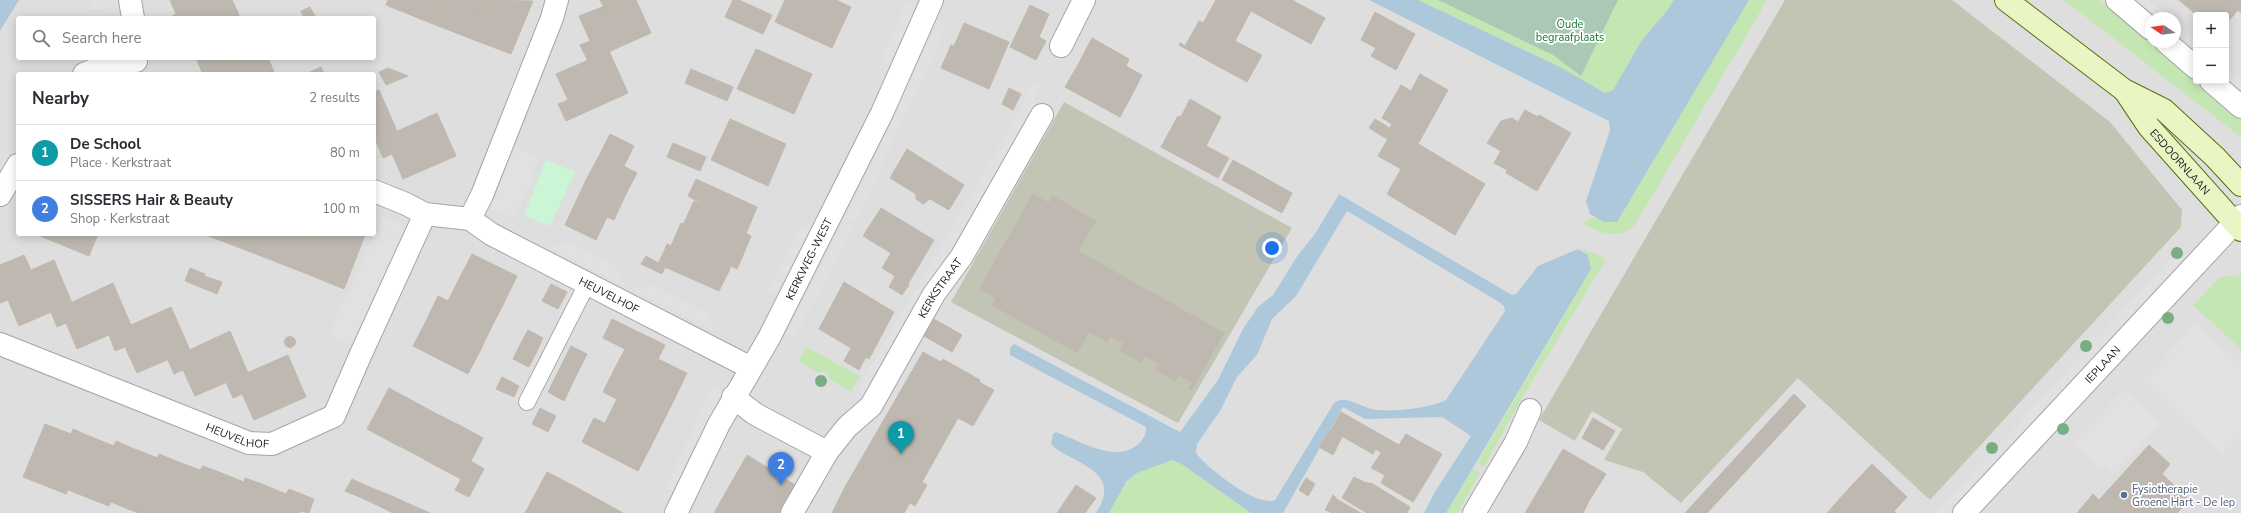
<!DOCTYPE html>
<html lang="en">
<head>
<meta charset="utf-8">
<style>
  :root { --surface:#fff; --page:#f2f2f3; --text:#2b2b33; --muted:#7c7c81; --line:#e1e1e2; --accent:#c22f10 }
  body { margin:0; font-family:"Nunito Sans",sans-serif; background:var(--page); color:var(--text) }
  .controls { position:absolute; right:12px; top:12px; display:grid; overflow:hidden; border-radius:4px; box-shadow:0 2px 10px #0003 }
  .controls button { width:36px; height:36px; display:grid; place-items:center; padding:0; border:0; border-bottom:1px solid var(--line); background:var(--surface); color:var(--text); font:20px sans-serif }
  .compass { position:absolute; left:2145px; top:12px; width:36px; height:36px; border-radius:50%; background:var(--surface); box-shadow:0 2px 10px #0003; rotate:283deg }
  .you { position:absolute; left:1272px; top:248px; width:14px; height:14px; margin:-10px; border:3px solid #fff; border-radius:50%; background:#1a73e8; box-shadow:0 0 0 6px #1a73e833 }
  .badge { display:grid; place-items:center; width:26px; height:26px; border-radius:50%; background:var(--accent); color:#fff; font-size:13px; font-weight:700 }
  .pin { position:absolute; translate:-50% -33px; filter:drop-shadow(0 1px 2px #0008) }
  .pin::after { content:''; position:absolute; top:21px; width:14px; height:12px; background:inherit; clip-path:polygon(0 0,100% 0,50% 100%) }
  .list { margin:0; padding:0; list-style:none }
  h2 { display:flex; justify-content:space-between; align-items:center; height:52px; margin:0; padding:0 16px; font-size:17px }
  h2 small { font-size:13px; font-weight:400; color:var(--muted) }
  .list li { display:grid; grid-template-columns:26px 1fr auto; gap:12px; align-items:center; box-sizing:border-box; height:56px; padding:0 16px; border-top:1px solid var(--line) }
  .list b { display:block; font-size:15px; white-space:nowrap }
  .list p { margin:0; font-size:13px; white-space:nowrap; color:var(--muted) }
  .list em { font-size:13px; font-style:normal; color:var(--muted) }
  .icon { flex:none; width:22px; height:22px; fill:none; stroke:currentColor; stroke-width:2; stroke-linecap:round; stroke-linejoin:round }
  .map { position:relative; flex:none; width:2241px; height:513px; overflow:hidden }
  .search { position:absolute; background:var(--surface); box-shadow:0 2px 10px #0003; left:16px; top:16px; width:360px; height:44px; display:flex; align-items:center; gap:10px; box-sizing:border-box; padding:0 14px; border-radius:4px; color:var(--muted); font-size:15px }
  .panel { position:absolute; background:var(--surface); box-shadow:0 2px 10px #0003; left:16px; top:72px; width:360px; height:164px; border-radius:4px }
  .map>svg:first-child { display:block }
</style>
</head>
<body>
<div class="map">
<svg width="2241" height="513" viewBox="0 0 2241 513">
  <rect width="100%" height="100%" fill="#f0efe8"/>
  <path fill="#dfdede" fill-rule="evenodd" d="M0,0H2241V513H0ZM2196,15H2226V81H2196ZM18,18H374V58H18ZM2151,18H2175V42H2151ZM18,74H374V234H18Z"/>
  <g fill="#c2c5b4">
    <path d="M1785,0H1952L2110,122L2182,210L2181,227L1930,500L1798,378L1681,503L1643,472L1604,460L1622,429L1592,411L1575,441L1539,420Z"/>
    <path d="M1064,102L1292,228L1178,423L951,302Z"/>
  </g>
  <g fill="#c3e6b3">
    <path d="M1418,0H1438L1553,55L1581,76L1618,0H1674L1666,12L1642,40L1613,90L1605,93L1560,67Z"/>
    <path d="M1749,0H1767L1635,225C1619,241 1599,233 1582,223L1595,217L1604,222H1617Z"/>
    <path d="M2064,0H2099L2241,120V137Z"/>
    <path d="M1579,247L1601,256L1605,261L1519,403L1484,467L1477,463L1591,269L1588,255Z"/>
    <path d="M2241,275V349L2193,305L2220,277Z"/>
    <path d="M806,347L860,376L851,391L831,380L826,372H817L798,361Z"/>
    <path d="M1172,460L1183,465L1251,513H1109C1127,480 1132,468 1172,460Z"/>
    <path d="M1473,469L1480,473L1457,513H1446Z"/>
  </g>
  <path fill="#abc8b4" d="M1438,0H1618L1581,76L1553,55Z"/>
  <path fill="#caf6d5" d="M546,160L575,172L550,226L524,215Z"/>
  <g fill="#e1e1e1">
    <path d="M89,0H117L118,5L91,10Z"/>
    <path d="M2133,0H2149L2170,18H2155Z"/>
    <path d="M905,4L915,8L889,66L880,61Z"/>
    <path d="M2175,22L2196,40V53L2175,35Z"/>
    <path d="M937,23L946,28L856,221L847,217Z"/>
    <path d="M2226,67L2241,80V92L2226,79Z"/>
    <path d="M1032,83L1041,86L1029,115L863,400L860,385L1020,111Z"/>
    <path d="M515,147L540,157L515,219L490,209Z"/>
    <path d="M383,216L407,227L353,345L329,334Z"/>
    <path d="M844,223L853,227L795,338L786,333Z"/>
    <path d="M802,224L810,228L777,293L768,289Z"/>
    <path d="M566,242L614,264L624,286L550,248Z"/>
    <path d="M2185,257L1948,513H1936L2171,258Z"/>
    <path d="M651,285L707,313L714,331L634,291Z"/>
    <path d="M2195,323L2241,365V436L2223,455L2143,381Z"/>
    <path d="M713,387L722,392L674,492L665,488Z"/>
    <path d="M2124,389L2161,424L2114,473L2105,464L2100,469L2073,443Z"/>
  </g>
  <g fill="#acc8da" fill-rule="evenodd">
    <path d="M0,0H19L0,31Z"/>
    <path d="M1369,0H1418L1560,67L1605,93L1613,90L1642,40L1666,12L1674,0H1749L1617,222H1604L1590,214L1586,201L1610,130L1609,121Z"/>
    <path d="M1339,194L1512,295L1516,294L1538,266L1578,249L1588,255L1591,269L1446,513H1424L1436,490L1471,436L1442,417L1365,419L1343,407L1283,513H1251L1183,465L1172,460L1137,473L1126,482L1109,513H1096C1122,473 1081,466 1055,448L1051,444L1053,434L1056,432C1072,438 1096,451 1113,452C1128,454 1147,443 1146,427L1010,355V348L1014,344L1180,432L1218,380L1243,329L1258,307L1273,295L1298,255L1315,234ZM1347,211L1499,302L1504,306L1505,311L1446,400C1430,408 1389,413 1372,409C1359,407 1346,394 1334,403L1275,500C1257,508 1206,467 1196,453L1197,444L1220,411L1237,377L1257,355L1272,319L1296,296Z"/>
  </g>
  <g fill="#beb8b1" stroke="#c1b9ac">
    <path d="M170,0H232L237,10L218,18H173L172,16L176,14Z"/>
    <path d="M388,0H437L428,22L386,5Z"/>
    <path d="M437,0H484L469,38L428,22Z"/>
    <path d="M484,0L533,1L511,54L469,38Z"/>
    <path d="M600,0H620L604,7Z"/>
    <path d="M620,0H636L651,33L588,61L580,45L590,41L579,16Z"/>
    <path d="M733,0H739L772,15L763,34L725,17Z"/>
    <path d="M785,0H836L851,7L832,48L775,22Z"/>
    <path d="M1216,0H1292L1325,18L1311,44L1251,11L1235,41L1262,55L1247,82L1179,45L1180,43L1185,46L1199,21L1203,23Z"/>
    <path d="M2179,0H2203L2193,12Z"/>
    <path d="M2203,0H2241V13L2238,10L2226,24V15H2197L2193,12Z"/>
    <path d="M1030,5L1049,14L1039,37L1046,41L1036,60L1010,47Z"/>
    <path d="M310,7L316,18H304L301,11Z"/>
    <path d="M237,10L240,18H218Z"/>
    <path d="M1375,12L1415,34L1396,70L1371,56L1376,48L1361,40Z"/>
    <path d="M964,23L1009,42L989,89L941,68L951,45L954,46Z"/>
    <path d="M1092,38L1129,59L1126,66L1142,75L1133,93L1079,63Z"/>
    <path d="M756,49L812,74L794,114L737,89Z"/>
    <path d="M609,51L628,93L566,121L558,104L568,100L556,74Z"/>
    <path d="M196,58H233L202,72Z"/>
    <path d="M233,58H268L275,74H203L202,72Z"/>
    <path d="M1079,63L1133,93L1120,117L1065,87Z"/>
    <path d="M321,67L324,74H306Z"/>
    <path d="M388,68L408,76L386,85L379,72Z"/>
    <path d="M691,69L733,87L727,101L685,83Z"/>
    <path d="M1420,74L1448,90L1418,144L1390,127L1392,124L1382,118L1401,85L1411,91Z"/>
    <path d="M1009,88L1021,94L1013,110L1002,104Z"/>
    <path d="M379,90L397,131L374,143V92Z"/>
    <path d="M1190,99L1221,117L1206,146L1229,158L1218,178L1161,147L1178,116L1181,117Z"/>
    <path d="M1525,110L1538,117L1539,115L1571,133L1537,191L1506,173L1507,170L1494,163L1501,151L1487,143L1501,121L1512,118L1518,122Z"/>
    <path d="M437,113L456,156L403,179L392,154L383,158L376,141Z"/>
    <path d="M730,119L786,144L768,186L711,160Z"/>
    <path d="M1375,119L1393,130L1387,139L1369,128Z"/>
    <path d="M1390,127L1485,184L1455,235L1387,194L1401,169L1378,156L1393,130Z"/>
    <path d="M610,134L634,146L624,166L600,154Z"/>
    <path d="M673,143L706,157L700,171L667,157Z"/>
    <path d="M907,149L964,185L949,210L930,199L923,204L916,199V194L890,178Z"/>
    <path d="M600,154L637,173L625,196L587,178Z"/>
    <path d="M1233,160L1292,193L1282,213L1222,180Z"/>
    <path d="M587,178L625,196L614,220L607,217L596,240L565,225Z"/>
    <path d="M696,179L757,207L748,229L710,212V208L688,196Z"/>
    <path d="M1033,194L1049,203L1053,196L1096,221L1078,251L1224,333L1192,390L1188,389L1192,382L1179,375L1175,381L1155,369L1158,363L1145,356L1141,362L1120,350L1124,343L1110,336L1107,342L1089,332L1077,353L992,305L996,298L979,289Z"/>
    <path d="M694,201L710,208V212L748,229L746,233L751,236L744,253L683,225Z"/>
    <path d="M881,208L934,240L908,284L882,268L891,253L863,236Z"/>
    <path d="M681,223L744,253L737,269L731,266L729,271L691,253L689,259L665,249L667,244L671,246Z"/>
    <path d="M35,234H98L89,256Z"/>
    <path d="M203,234H222L219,240Z"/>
    <path d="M222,234H269L261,256L219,240Z"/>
    <path d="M269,234H318L302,272L261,256Z"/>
    <path d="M318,234L365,235L344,289L302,272Z"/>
    <path d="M665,249L689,259L691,253L729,271L719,291L658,264Z"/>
    <path d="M472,254L517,276L504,303L459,279Z"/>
    <path d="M24,255L31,270L54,260L72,303L19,326L8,300L0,303V265Z"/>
    <path d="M646,256L665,267L662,274L641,264Z"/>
    <path d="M190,268L205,274L200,287L185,281Z"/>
    <path d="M204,276L222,282L217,294L200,287Z"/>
    <path d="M895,276L909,285L902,295L889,287Z"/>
    <path d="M459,279L504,303L492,326L437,298L438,296L448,301Z"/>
    <path d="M844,282L894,312L869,359L866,357L859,370L844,361L851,348L819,329Z"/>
    <path d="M113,283L131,325L77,349L66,323L57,327L51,312Z"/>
    <path d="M551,284L567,292L558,309L542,301Z"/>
    <path d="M437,298L492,326L480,351L425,323Z"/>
    <path d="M171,307L190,350L137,373L125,347L115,351L109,335Z"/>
    <path d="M612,319L665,345L658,359L687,373L675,398L615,368L625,349L603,338Z"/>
    <path d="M934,319L962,335L952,352L924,336Z"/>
    <path d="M425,323L480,351L468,374L413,346Z"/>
    <path d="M528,330L543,338L538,349L522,341Z"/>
    <path d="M230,331L248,373L195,396L183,370L174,374L168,360Z"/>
    <circle cx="290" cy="342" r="5.5"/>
    <path d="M522,341L538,349L529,367L513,359Z"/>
    <path d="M571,346L587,354L575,378L559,370Z"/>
    <path d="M923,352L941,362L943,359L980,380L979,382L994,390L973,426L958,418L922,482L927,485L915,506L910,503L904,513H832L845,487Z"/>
    <path d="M288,355L306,397L254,420L242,394L233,398L226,382Z"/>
    <path d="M615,368L675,398L663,422L603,392Z"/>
    <path d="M559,370L575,378L564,401L548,392Z"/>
    <path d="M502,377L519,386L514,397L496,389Z"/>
    <path d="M389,388L413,401L391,442L367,429Z"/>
    <path d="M1794,394L1806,406L1707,513H1685Z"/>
    <path d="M617,399L663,422L651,446L605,423Z"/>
    <path d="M413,401L437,414L415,454L391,442Z"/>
    <path d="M540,408L556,416L548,432L532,424Z"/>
    <path d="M1341,412L1399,445L1406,434L1442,454L1428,478L1394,459L1375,449L1373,454L1331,430Z"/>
    <path d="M437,414L461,426L438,467L415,454Z"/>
    <path d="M594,418L651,446L638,471L582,442Z"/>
    <path d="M1593,418L1615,431L1603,450L1582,438Z"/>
    <path d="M45,424L71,434L73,429L89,436L66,494L23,477Z"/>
    <path d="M461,426L483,438L471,461L484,469L469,497L455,490L461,479L438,467Z"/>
    <path d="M1330,430L1342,437L1333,455L1319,447Z"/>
    <path d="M89,436L114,446L116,441L132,448L109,506L68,490Z"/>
    <path d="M2149,445L2170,464L2162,474L2190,500L2177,513H2077L2093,494L2099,500Z"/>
    <path d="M132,448L158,458L159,454L176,461L155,513H138L111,502Z"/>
    <path d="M1563,449L1606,474L1589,501L1547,476Z"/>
    <path d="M1381,453L1428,478L1413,502L1381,483L1385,475L1371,468Z"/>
    <path d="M747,455L797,486L781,513H714Z"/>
    <path d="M176,461L200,470L203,466L219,472L202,513H155Z"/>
    <path d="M1872,464L1907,497L1894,511L1896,513H1862L1843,495Z"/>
    <path d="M219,472L244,482L245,478L262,484L250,513H202Z"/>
    <path d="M547,472L574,486L561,513H525Z"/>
    <path d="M1547,476L1589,501L1583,513H1547L1531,503Z"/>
    <path d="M1354,477L1364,482L1373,484L1410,507L1407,513H1367L1342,498Z"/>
    <path d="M1306,478L1315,484L1308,496L1299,490Z"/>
    <path d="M352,479L367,486L362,498L345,491Z"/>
    <path d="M262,484L286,494L289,489L314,499L309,513L300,511V513H250Z"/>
    <path d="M1076,485L1096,498L1085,513H1057Z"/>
    <path d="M367,486L392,496L385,509L362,498Z"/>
    <path d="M574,486L623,513H561Z"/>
    <path d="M1333,495L1338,500L1361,513H1332L1325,510Z"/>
    <path d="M1843,495L1862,513H1827Z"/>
    <path d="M392,496L416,507L414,513H393L385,509Z"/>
    <path d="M1531,503L1547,513H1525Z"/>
    <path d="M416,507L430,513H414Z"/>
  </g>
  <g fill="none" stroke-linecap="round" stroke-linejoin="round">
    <g stroke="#a5a5a5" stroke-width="18">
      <path id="service" d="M527,402L587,284"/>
    </g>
    <g stroke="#a5a5a5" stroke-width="24">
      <g id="minor">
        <path d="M130,0L133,18"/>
        <path d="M2117,0L2151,29"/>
        <path d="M2166,42L2196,68"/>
        <path d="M1061,46L1084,0"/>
        <path d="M84,74L108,64L136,61"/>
        <path d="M2211,81L2241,107"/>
        <path id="s1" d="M374,191L406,204L425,214L470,219L491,234L751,368"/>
        <path d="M0,195L18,165"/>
        <path d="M470,219L482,195L552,18L557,0"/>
        <path id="s2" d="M0,344L249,443L272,444L334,416L360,356L425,214"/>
        <path d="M733,397L755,414L827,452"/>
        <path id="s3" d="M676,513L719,424L769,338L882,113L932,0"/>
        <path id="s4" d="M792,513L827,452L847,427L871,406L934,294L962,256L1042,115"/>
        <path d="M1474,513L1516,442L1530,410"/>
        <path id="s5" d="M1964,513L2241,216"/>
      </g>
    </g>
    <g stroke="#55720e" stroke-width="24">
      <g id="secondary">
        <path d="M2006,0L2124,90L2164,110L2215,157L2241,185"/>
        <path id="s6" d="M2125,91L2149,127L2241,230"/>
      </g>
    </g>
    <use href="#service" stroke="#fff" stroke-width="16"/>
    <use href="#minor" stroke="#fff" stroke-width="22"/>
    <use href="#secondary" stroke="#e9f5c2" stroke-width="22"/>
  </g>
  <g fill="#78ae82">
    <circle cx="2177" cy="253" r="6"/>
    <circle cx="2168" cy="318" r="6"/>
    <circle cx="2086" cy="346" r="6"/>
    <circle cx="821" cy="381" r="6"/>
    <circle cx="2063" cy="429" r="6"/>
    <circle cx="1992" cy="448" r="6"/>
  </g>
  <circle fill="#5c6f8a" stroke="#fff" stroke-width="1.5" cx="2124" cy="495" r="4"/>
  <g text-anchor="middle" stroke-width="3.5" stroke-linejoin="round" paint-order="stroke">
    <g font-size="11" fill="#15792f" stroke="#fff">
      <text x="1570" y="28">Oude<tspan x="1570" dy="13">begraafplaats</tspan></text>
    </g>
    <g font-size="11" fill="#212121" stroke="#fff">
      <text dy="4" stroke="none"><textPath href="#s6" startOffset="90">ESDOORNLAAN</textPath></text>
      <text dy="4" stroke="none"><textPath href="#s3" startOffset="287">KERKWEG-WEST</textPath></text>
      <text dy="4" stroke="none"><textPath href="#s4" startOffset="271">KERKSTRAAT</textPath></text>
      <text dy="4" stroke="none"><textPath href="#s1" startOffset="260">HEUVELHOF</textPath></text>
      <text dy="4" stroke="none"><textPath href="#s5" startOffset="203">IEPLAAN</textPath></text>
      <text dy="4" stroke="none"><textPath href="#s2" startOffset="255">HEUVELHOF</textPath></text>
    </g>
    <g font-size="11" fill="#4e5e75" stroke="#fff" text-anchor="start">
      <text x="2132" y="493">Fysiotherapie<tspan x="2132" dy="13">Groene Hart - De Iep</tspan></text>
    </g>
  </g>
</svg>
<div class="controls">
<button>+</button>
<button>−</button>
</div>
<svg class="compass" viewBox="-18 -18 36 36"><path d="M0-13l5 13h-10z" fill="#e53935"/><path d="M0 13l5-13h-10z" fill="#7c7c81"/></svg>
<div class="you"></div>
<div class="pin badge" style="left:901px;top:454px;background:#0f9aa8">1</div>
<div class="pin badge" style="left:781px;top:485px;background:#3f7fe0">2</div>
<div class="search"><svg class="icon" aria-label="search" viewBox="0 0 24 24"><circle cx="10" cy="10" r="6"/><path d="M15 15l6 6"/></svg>Search here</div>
<section class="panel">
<h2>Nearby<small>2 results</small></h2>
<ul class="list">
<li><span class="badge" style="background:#0f9aa8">1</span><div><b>De School</b><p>Place · Kerkstraat</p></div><em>80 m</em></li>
<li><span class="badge" style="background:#3f7fe0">2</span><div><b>SISSERS Hair &amp; Beauty</b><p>Shop · Kerkstraat</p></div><em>100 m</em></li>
</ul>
</section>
</div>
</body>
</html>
